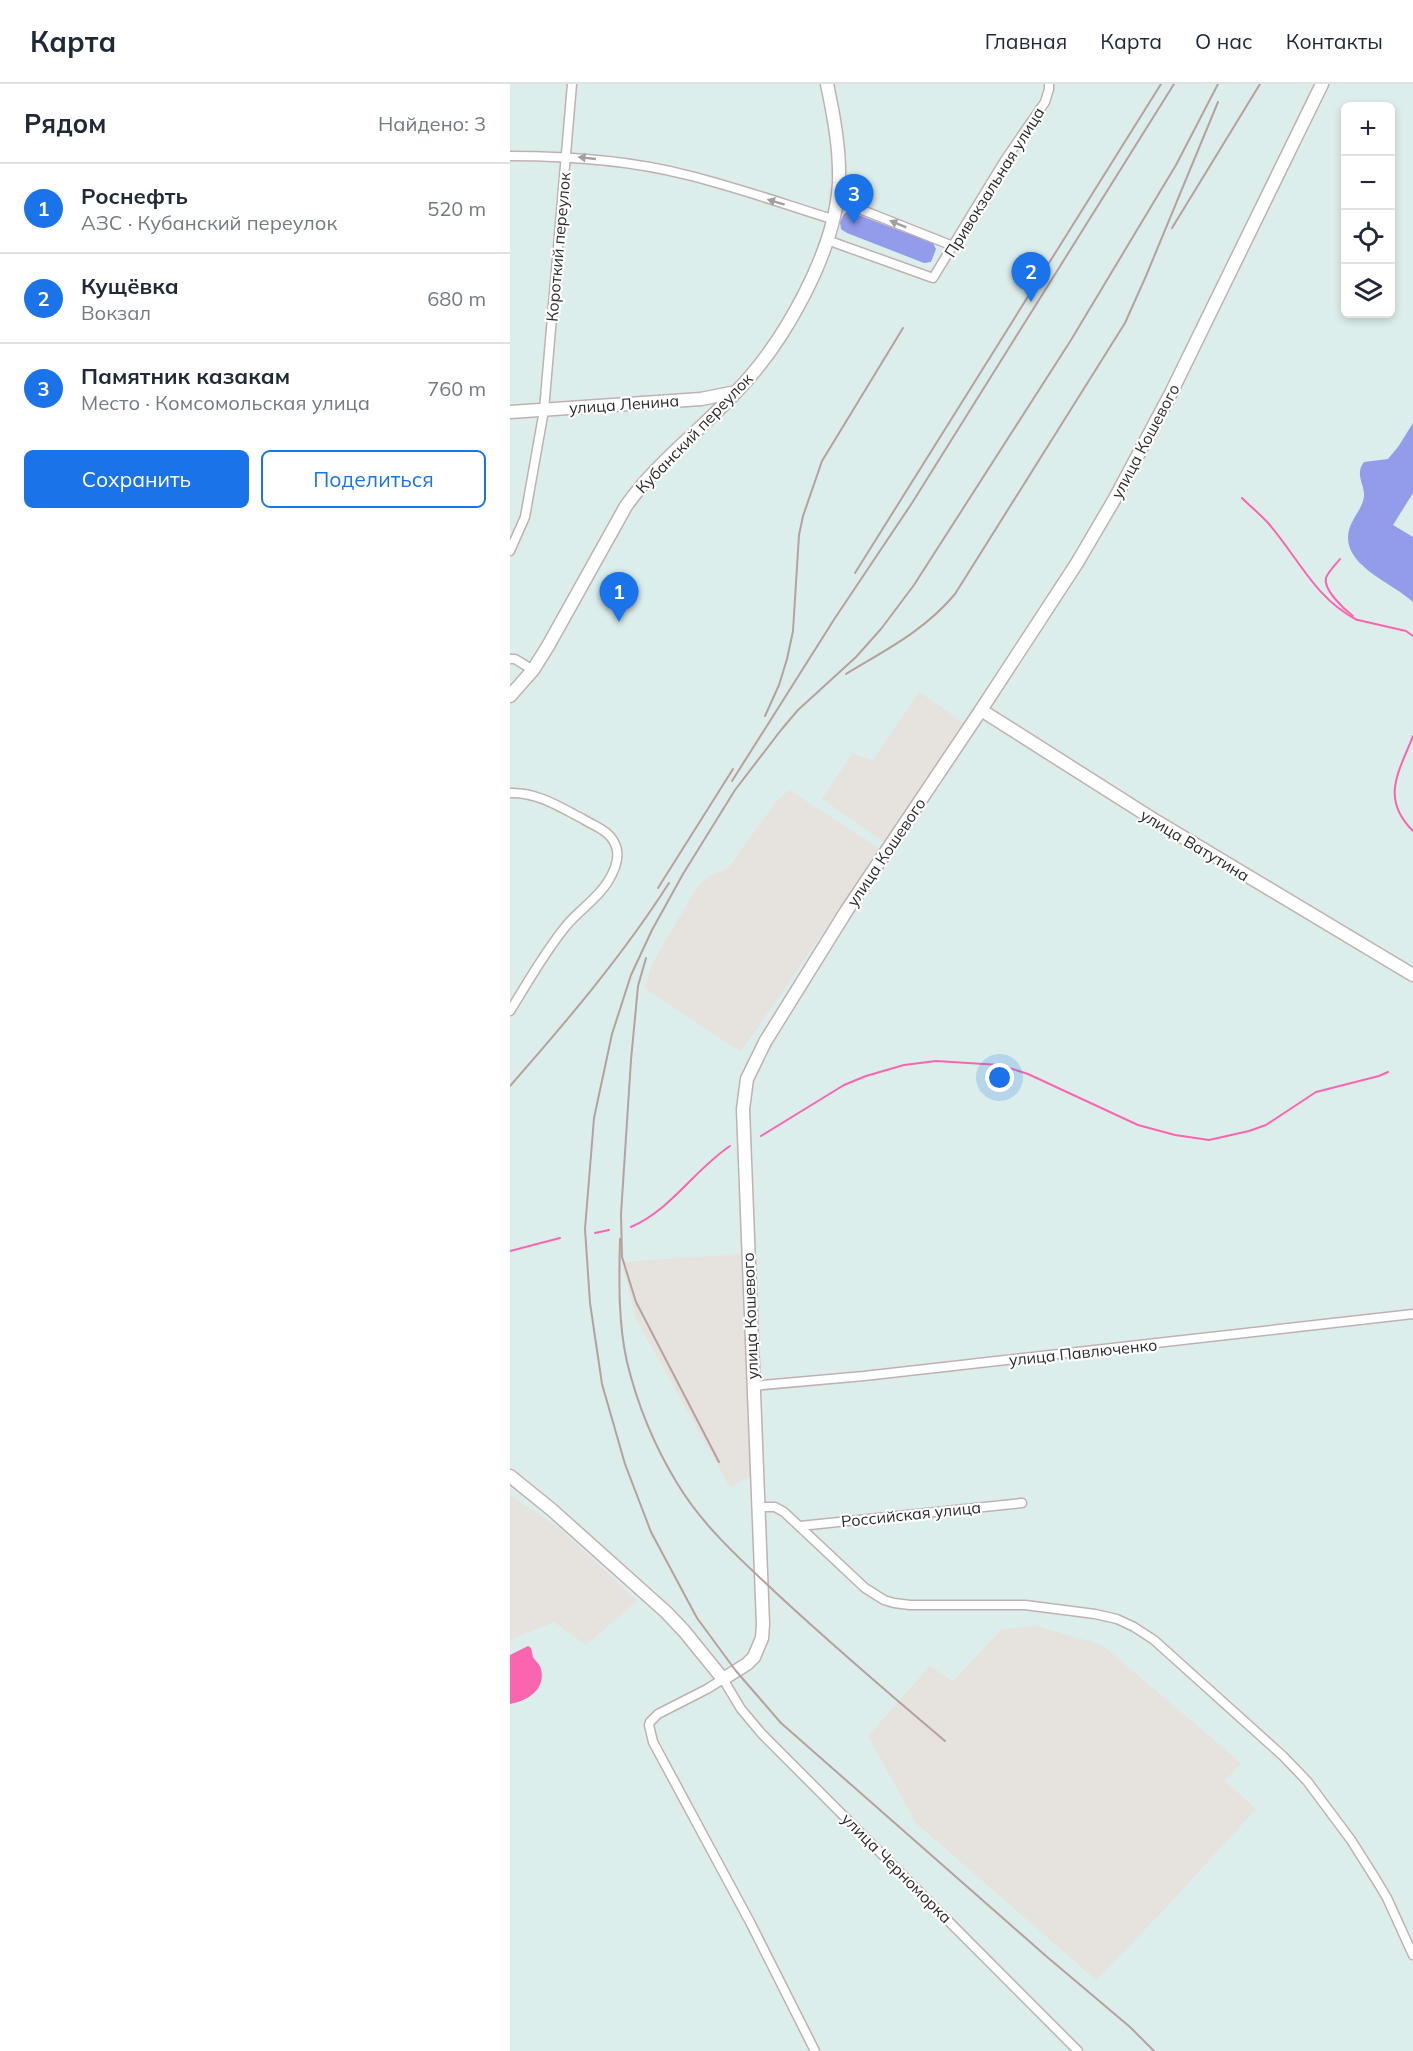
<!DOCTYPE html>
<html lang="ru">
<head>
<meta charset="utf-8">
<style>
  :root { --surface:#fff; --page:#f2f2f3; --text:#1f2937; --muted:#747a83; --line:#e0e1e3; --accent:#1a73e8 }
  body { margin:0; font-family:Mulish,sans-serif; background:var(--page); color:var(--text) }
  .controls { position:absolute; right:18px; top:18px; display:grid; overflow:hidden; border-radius:9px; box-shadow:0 3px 9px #0003 }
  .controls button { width:54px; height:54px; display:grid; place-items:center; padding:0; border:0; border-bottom:2px solid var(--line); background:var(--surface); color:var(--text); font:30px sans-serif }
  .you { position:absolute; left:490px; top:994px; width:21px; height:21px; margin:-15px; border:4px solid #fff; border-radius:50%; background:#1a73e8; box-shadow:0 0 0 9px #1a73e833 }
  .badge { display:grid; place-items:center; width:39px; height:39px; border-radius:50%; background:var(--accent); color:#fff; font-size:20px; font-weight:700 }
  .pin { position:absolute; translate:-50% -50px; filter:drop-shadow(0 2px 3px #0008) }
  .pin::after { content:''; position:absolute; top:32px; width:21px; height:18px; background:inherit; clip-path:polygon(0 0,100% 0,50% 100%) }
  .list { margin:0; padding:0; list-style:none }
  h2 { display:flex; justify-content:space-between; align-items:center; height:78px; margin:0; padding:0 24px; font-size:26px }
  h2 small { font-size:20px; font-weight:400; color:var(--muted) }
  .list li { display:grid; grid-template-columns:39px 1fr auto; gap:18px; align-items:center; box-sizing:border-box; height:90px; padding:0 24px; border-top:2px solid var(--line) }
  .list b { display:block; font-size:22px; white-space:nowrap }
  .list p { margin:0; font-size:20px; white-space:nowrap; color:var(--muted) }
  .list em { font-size:20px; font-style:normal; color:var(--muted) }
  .actions { display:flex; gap:12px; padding:18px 24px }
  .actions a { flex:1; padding:14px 0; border:2px solid var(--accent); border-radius:9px; text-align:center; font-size:21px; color:var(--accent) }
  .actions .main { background:var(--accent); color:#fff }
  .icon { flex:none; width:33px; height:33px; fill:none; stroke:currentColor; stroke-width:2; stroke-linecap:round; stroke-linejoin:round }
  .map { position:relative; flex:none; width:903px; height:1967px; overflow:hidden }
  header { display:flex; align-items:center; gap:36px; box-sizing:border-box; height:84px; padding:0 30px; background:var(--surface); border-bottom:2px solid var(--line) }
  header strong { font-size:28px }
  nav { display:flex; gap:33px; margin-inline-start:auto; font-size:21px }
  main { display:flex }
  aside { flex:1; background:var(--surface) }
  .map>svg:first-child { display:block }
</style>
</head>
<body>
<header>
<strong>Карта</strong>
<nav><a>Главная</a><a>Карта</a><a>О нас</a><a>Контакты</a></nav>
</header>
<main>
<aside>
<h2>Рядом<small>Найдено: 3</small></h2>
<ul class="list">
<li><span class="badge">1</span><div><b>Роснефть</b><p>АЗС · Кубанский переулок</p></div><em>520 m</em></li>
<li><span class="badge">2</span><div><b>Кущёвка</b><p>Вокзал</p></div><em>680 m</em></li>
<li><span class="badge">3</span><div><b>Памятник казакам</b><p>Место · Комсомольская улица</p></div><em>760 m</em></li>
</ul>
<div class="actions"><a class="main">Сохранить</a><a>Поделиться</a></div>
</aside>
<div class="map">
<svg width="903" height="1967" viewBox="0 0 903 1967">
  <rect width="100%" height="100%" fill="#dceeeb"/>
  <g fill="#e6e2dd">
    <path d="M409,608L454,639L374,758L312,715L342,670L363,676Z"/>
    <path d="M279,706L370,765L231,968L135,904L142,880L187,803L197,793L218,784L266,718Z"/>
    <path d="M231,1170L240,1393L220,1403L126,1235L112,1178Z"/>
    <path d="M0,1411L50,1445L127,1517L76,1561L44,1538L0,1556Z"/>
    <path d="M527,1542L592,1561L731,1679L715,1697L746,1725L651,1829L586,1896L406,1739L358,1652L420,1582L443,1597L492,1545Z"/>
  </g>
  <g fill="#929ceb">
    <path d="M338,127L423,159L426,165L421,178L414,179L337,149L331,145L330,138L334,130Z"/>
    <path d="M903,339V409L883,441L903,453V518C883,499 830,481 839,446C842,435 850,427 853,417C858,403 843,392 854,378L878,375L888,363Z"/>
  </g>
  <path fill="#fb64af" d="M18,1562L21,1564C22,1567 22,1570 23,1573C26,1578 30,1580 31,1585C36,1606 17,1617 0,1620V1571Z"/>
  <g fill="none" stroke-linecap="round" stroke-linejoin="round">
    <g stroke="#fb64af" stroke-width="2">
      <path d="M732,414C741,423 751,431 759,440C789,475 805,514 847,536"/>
      <path d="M830,475C826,480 818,488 816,494C813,506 835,526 843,532"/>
      <path d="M848,536L896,547L903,552"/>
      <path d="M903,652C889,688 870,714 903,747"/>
      <path d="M251,1052L334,1001L356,992L394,981L426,977L490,981L518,990L628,1041L665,1051L699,1056L739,1047L756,1041L806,1008L869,992L878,988"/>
      <path d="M121,1143C162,1125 184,1086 220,1062"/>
      <path d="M85,1149L99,1146"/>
      <path d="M0,1167L50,1154"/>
    </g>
    <g stroke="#c0b1b0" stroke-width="11">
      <g id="street">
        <path d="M0,72C60,72 119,76 177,91C226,103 274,120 322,135"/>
        <path d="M327,116L443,162"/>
        <path d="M317,156L423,194L495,76L535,18L539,5V0"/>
        <path d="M0,467L15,433L34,326L62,0"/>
        <path d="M0,575H5L23,586"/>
        <path d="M0,709C27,708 50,723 73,735C84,742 99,746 105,760C111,772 104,788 97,799C86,816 68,827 56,842C34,869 18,898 0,927"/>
        <path d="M242,1302L354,1292L903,1230"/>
        <path d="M247,1423H265L274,1428L355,1504L374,1516L384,1519L400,1521H515L585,1530L607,1535L624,1543L644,1556L773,1672L797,1697L841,1756L865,1794L877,1814L903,1871"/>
        <path d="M290,1442L512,1419"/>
        <path d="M305,1967L241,1840L143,1658L139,1641L140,1638L148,1630L197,1605L213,1595L231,1625L252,1650L568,1967"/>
      </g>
    </g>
    <g stroke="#c0b1b0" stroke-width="15">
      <g id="secondary">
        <path d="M0,328L191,315L226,308"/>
        <path d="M0,612L23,586L38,562L116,422C147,378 190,347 226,308C274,259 325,168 329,99C330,65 324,33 317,0"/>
        <path d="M471,626L646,737L903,891"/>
        <path d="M0,1392L42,1426L156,1528L174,1547L213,1595L237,1580L244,1573L252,1554L253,1540L233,1025L237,995L255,958L337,826L471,626L567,479L604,416L661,309L812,0"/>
      </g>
    </g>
    <use href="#street" stroke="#fff" stroke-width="8"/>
    <use href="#secondary" stroke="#fff" stroke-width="12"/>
    <g stroke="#b7a09e" stroke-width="2">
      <path d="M662,144L750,0"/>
      <path d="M345,489L651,0"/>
      <path d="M336,590C377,565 414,547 445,510L615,239L636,192L708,18"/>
      <path d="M255,632L269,601L277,575L283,547L289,451L293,432L312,377L393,244"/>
      <path d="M222,697L325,534L402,419L664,0"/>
      <path d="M148,804L223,685"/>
      <path d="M136,874L128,902L121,976L111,1130L112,1173L126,1218L209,1378"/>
      <path d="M0,1002C57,937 113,871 159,799"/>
      <path d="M110,1155C109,1196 108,1238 117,1278C127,1319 145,1363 167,1399C192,1441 229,1474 264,1507C320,1559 377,1608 435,1657"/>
      <path d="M644,1967L620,1943L536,1872L271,1639L226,1587L187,1534L141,1448L115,1380L92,1300L80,1219L75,1145L84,1034L102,950L121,891L142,846L173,790L225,706L271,646L288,626L346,573L371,545L404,501L561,256L666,81L708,0"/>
    </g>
  </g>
  <defs><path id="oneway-solid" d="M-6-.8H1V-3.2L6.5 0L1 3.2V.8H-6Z" transform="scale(1.5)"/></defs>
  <g fill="#a0a0a0">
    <use href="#oneway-solid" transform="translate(77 74) rotate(-174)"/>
    <use href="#oneway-solid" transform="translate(266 118) rotate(-163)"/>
    <use href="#oneway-solid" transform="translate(388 140) rotate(-158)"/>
  </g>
  <g text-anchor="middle" stroke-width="4.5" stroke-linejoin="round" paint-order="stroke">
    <g font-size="16" fill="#2b2b2b" stroke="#fff">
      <text transform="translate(484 98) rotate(-58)" y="6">Привокзальная улица</text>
      <text transform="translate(48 163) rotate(-85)" y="6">Короткий переулок</text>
      <text transform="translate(114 320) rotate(-4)" y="6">улица Ленина</text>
      <text transform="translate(184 349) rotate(-46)" y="6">Кубанский переулок</text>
      <text transform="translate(635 357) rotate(-62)" y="6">улица Кошевого</text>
      <text transform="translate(685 761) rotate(31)" y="6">улица Ватутина</text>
      <text transform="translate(376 768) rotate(-56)" y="6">улица Кошевого</text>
      <text transform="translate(240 1232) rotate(-92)" y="6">улица Кошевого</text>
      <text transform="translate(573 1268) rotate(-6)" y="6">улица Павлюченко</text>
      <text transform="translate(401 1430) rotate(-6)" y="6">Российская улица</text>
      <text transform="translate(387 1784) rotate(45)" y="6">улица Черноморка</text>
    </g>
  </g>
</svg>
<div class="controls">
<button>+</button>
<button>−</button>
<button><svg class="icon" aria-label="locate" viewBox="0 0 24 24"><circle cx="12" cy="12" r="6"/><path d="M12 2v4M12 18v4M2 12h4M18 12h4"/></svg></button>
<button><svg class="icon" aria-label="layers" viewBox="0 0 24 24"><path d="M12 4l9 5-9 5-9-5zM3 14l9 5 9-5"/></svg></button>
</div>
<div class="you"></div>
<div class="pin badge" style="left:109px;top:538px">1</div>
<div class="pin badge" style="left:521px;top:218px">2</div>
<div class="pin badge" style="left:344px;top:140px">3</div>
</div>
</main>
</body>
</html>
